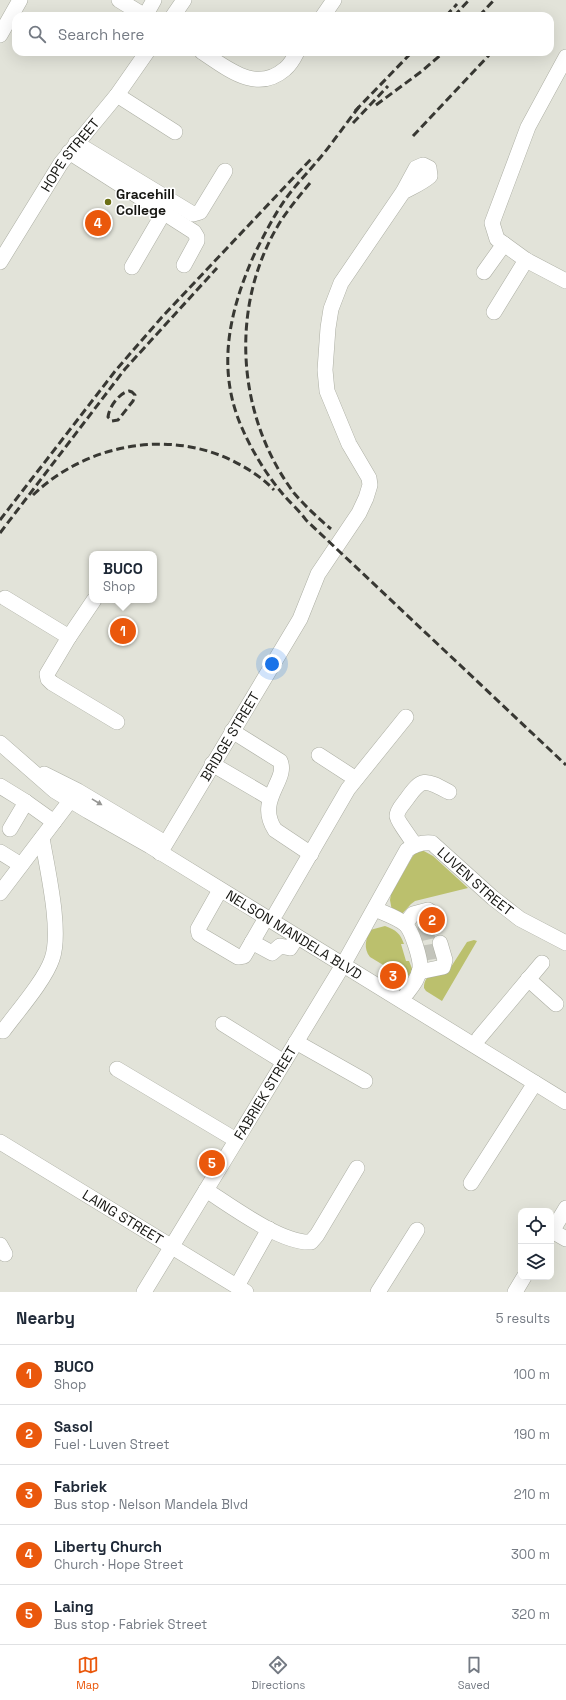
<!DOCTYPE html>
<html lang="en">
<head>
<meta charset="utf-8">
<style>
  :root { --surface:#fff; --page:#f6f6f7; --text:#1f2937; --muted:#747a83; --line:#e0e1e3; --accent:#ea580c }
  body { margin:0; font-family:"Space Grotesk",sans-serif; background:var(--page); color:var(--text) }
  .controls { position:absolute; right:12px; bottom:12px; display:grid; overflow:hidden; border-radius:8px; box-shadow:0 4px 16px #0002 }
  .controls button { width:36px; height:36px; display:grid; place-items:center; padding:0; border:0; border-bottom:1px solid var(--line); background:var(--surface); color:var(--text); font:20px sans-serif }
  .you { position:absolute; left:272px; top:664px; width:14px; height:14px; margin:-10px; border:3px solid #fff; border-radius:50%; background:#1a73e8; box-shadow:0 0 0 6px #1a73e833 }
  .badge { display:grid; place-items:center; width:26px; height:26px; border-radius:50%; background:var(--accent); color:#fff; font-size:13px; font-weight:700 }
  .pin { position:absolute; translate:-50% -50%; border:2px solid #fff; box-shadow:0 1px 4px #0006 }
  .popup { position:absolute; left:89px; top:551px; width:68px; height:52px; box-sizing:border-box; display:grid; place-content:center; border-radius:8px; background:var(--surface); filter:drop-shadow(0 1px 3px #0005); font-size:13px; white-space:nowrap; color:var(--muted) }
  .popup b { font-size:15px; color:var(--text) }
  .popup::after { content:''; position:absolute; left:50%; top:100%; margin-left:-8px; border:8px solid transparent; border-top-color:var(--surface) }
  .list { margin:0; padding:0; list-style:none }
  h2 { display:flex; justify-content:space-between; align-items:center; height:52px; margin:0; padding:0 16px; font-size:17px }
  h2 small { font-size:13px; font-weight:400; color:var(--muted) }
  .list li { display:grid; grid-template-columns:26px 1fr auto; gap:12px; align-items:center; box-sizing:border-box; height:60px; padding:0 16px; border-top:1px solid var(--line) }
  .list b { display:block; font-size:15px; white-space:nowrap }
  .list p { margin:0; font-size:13px; white-space:nowrap; color:var(--muted) }
  .list em { font-size:13px; font-style:normal; color:var(--muted) }
  .icon { flex:none; width:22px; height:22px; fill:none; stroke:currentColor; stroke-width:2; stroke-linecap:round; stroke-linejoin:round }
  .map { position:relative; flex:none; width:566px; height:1292px; overflow:hidden }
  .search { position:absolute; background:var(--surface); box-shadow:0 4px 16px #0002; left:12px; right:12px; top:12px; height:44px; display:flex; align-items:center; gap:10px; box-sizing:border-box; padding:0 14px; border-radius:12px; color:var(--muted); font-size:15px }
  .sheet { height:352px; background:var(--surface) }
  nav { display:flex; justify-content:space-around; align-items:center; box-sizing:border-box; height:56px; border-top:1px solid var(--line); background:var(--surface); font-size:11px; color:var(--muted) }
  nav a { display:grid; justify-items:center; gap:2px }
  nav .on { color:var(--accent) }
  .map>svg:first-child { display:block }
</style>
</head>
<body>
<div class="map">
<svg width="566" height="1292" viewBox="0 0 566 1292">
  <rect width="100%" height="100%" fill="#e2e3d9"/>
  <g fill="#bbc06d">
    <path d="M422,850L433,856L468,888L415,901L411,904L401,915L392,911L390,900L391,894L411,859L415,853Z"/>
    <path d="M385,926C396,930 400,933 404,944H401L406,961H409L413,971L408,976L403,977L370,957C363,948 366,939 370,930Z"/>
    <path d="M474,940L477,941L442,1001L426,991L424,988C424,973 437,973 449,970L467,942Z"/>
  </g>
  <g fill="none" stroke-linecap="round" stroke-linejoin="round">
    <g stroke="#c3c4bb" stroke-width="15" stroke-dasharray="15 8" stroke-linecap="butt">
      <path d="M419,934L437,930"/>
      <path d="M424,953L436,951"/>
    </g>
    <g stroke="#acaea3" stroke-width="16">
      <g id="minor">
        <path d="M119,0L145,16"/>
        <path d="M145,16L154,0"/>
        <path d="M173,16L184,0"/>
        <path d="M323,16L334,0"/>
        <path d="M0,35L20,0"/>
        <path d="M202,52C227,68 256,94 285,69C290,65 294,58 297,52"/>
        <path d="M117,95L175,132"/>
        <path d="M76,143L193,214L200,212L225,171"/>
        <path d="M69,152L194,232L197,237V241L184,265"/>
        <path d="M504,244L497,239L492,223L528,127L566,57"/>
        <path id="s1" d="M0,262L61,163L117,95L147,52"/>
        <path d="M132,267L164,212"/>
        <path d="M484,272L504,244L526,260L566,281"/>
        <path d="M494,312L526,260"/>
        <path d="M5,598L69,637L47,674L48,679L52,683L117,722"/>
        <path d="M69,637L94,600"/>
        <path d="M232,731L280,761C289,780 255,800 275,830L311,854"/>
        <path id="s2" d="M0,743L55,791L88,811L150,846L566,1102"/>
        <path d="M319,755L356,779"/>
        <path d="M212,764L270,798"/>
        <path d="M44,774L78,791L162,841"/>
        <path d="M0,786L26,802L54,822"/>
        <path d="M10,829L26,802"/>
        <path d="M415,845C411,839 397,820 397,816C397,810 403,804 406,800C422,777 425,779 449,792"/>
        <path d="M0,852L21,865"/>
        <path id="s3" d="M160,853L300,619L318,574L359,513L366,498L370,485L369,478L349,444L327,391L325,370L328,328L331,309L341,283L403,192L416,168L423,165L429,168L430,176C422,183 412,187 403,192"/>
        <path d="M220,890L198,929L199,934L238,957L244,956L266,918"/>
        <path d="M0,893L76,793"/>
        <path d="M375,909C384,913 398,918 405,924C412,930 421,960 420,968C419,978 412,986 407,993"/>
        <path d="M276,913L348,789L406,717"/>
        <path d="M405,924L413,914L428,910L431,912L436,925"/>
        <path d="M252,942L272,953L280,946L290,948L297,937"/>
        <path d="M419,972L443,967L445,960L440,943"/>
        <path d="M528,979L556,1004"/>
        <path d="M223,1024L284,1062"/>
        <path d="M3,1031C17,1012 45,980 52,959C62,931 47,868 42,838"/>
        <path d="M479,1038L542,963"/>
        <path d="M296,1042L365,1081"/>
        <path d="M117,1069L236,1140"/>
        <path id="s4" d="M0,1142L246,1292"/>
        <path d="M471,1183L535,1083"/>
        <path d="M206,1190C231,1206 282,1244 311,1242L317,1235L357,1168"/>
        <path d="M552,1231L566,1239"/>
        <path d="M551,1233L566,1208"/>
        <path d="M0,1245L5,1254"/>
        <path d="M237,1286L269,1229"/>
        <path id="s5" d="M144,1292L343,965L407,850C415,844 422,842 432,843L493,898L520,919L566,943"/>
        <path d="M378,1292L417,1230"/>
        <path d="M515,1292L524,1277"/>
      </g>
    </g>
    <use href="#minor" stroke="#fff" stroke-width="15"/>
    <g stroke="#383833" stroke-width="3" stroke-dasharray="8 4" stroke-linecap="butt">
      <path d="M446,16L457,4"/>
      <path d="M454,16L469,0"/>
      <path d="M479,16L494,0"/>
      <path d="M376,105L422,71L444,52"/>
      <path d="M359,107C347,122 336,138 324,153C312,168 298,182 287,197C274,215 264,235 254,255C229,312 216,369 242,428C252,451 266,474 282,493C289,502 299,510 306,520L566,765"/>
      <path d="M355,111L412,52"/>
      <path d="M353,123L388,86"/>
      <path d="M413,136L492,52"/>
      <path d="M310,183C300,195 291,206 282,219C229,302 235,414 294,493C305,506 318,518 331,529"/>
      <path d="M129,391L132,392L135,395L133,401L118,420L112,421L108,417C109,407 119,393 129,391Z"/>
      <path d="M33,495C85,445 166,429 231,460C247,468 262,477 274,490"/>
      <path d="M0,520L116,370L162,317L313,157"/>
      <path d="M0,533L125,369L217,268"/>
    </g>
  </g>
  <defs><path id="oneway-solid" d="M-6-.8H1V-3.2L6.5 0L1 3.2V.8H-6Z"/></defs>
  <use fill="#969694" href="#oneway-solid" transform="translate(97 802) rotate(31)"/>
  <circle fill="#6c7015" stroke="#fff" stroke-width="1.5" cx="108" cy="202" r="4"/>
  <g text-anchor="middle" stroke-width="3" stroke-linejoin="round" paint-order="stroke">
    <g font-size="14" fill="#161612" stroke="#fff">
      <text dy="5" stroke="none"><textPath href="#s1" startOffset="128">HOPE STREET</textPath></text>
      <text dy="5" stroke="none"><textPath href="#s3" startOffset="136">BRIDGE STREET</textPath></text>
      <text dy="5" stroke="none"><textPath href="#s5" startOffset="599">LUVEN STREET</textPath></text>
      <text dy="5" stroke="none"><textPath href="#s2" startOffset="352">NELSON MANDELA BLVD</textPath></text>
      <text dy="5" stroke="none"><textPath href="#s5" startOffset="233">FABRIEK STREET</textPath></text>
      <text dy="5" stroke="none"><textPath href="#s4" startOffset="144">LAING STREET</textPath></text>
    </g>
    <g font-size="14" font-weight="bold" fill="#161612" stroke="#fff" text-anchor="start">
      <text x="116" y="199">Gracehill<tspan x="116" dy="16">College</tspan></text>
    </g>
  </g>
</svg>
<div class="controls">
<button><svg class="icon" aria-label="locate" viewBox="0 0 24 24"><circle cx="12" cy="12" r="6"/><path d="M12 2v4M12 18v4M2 12h4M18 12h4"/></svg></button>
<button><svg class="icon" aria-label="layers" viewBox="0 0 24 24"><path d="M12 4l9 5-9 5-9-5zM3 14l9 5 9-5"/></svg></button>
</div>
<div class="you"></div>
<div class="pin badge" style="left:123px;top:631px">1</div>
<div class="popup"><b>BUCO</b>Shop</div>
<div class="pin badge" style="left:432px;top:920px">2</div>
<div class="pin badge" style="left:393px;top:976px">3</div>
<div class="pin badge" style="left:98px;top:223px">4</div>
<div class="pin badge" style="left:212px;top:1163px">5</div>
<div class="search"><svg class="icon" aria-label="search" viewBox="0 0 24 24"><circle cx="10" cy="10" r="6"/><path d="M15 15l6 6"/></svg>Search here</div>
</div>
<section class="sheet">
<h2>Nearby<small>5 results</small></h2>
<ul class="list">
<li><span class="badge">1</span><div><b>BUCO</b><p>Shop</p></div><em>100 m</em></li>
<li><span class="badge">2</span><div><b>Sasol</b><p>Fuel · Luven Street</p></div><em>190 m</em></li>
<li><span class="badge">3</span><div><b>Fabriek</b><p>Bus stop · Nelson Mandela Blvd</p></div><em>210 m</em></li>
<li><span class="badge">4</span><div><b>Liberty Church</b><p>Church · Hope Street</p></div><em>300 m</em></li>
<li><span class="badge">5</span><div><b>Laing</b><p>Bus stop · Fabriek Street</p></div><em>320 m</em></li>
</ul>
</section>
<nav>
<a class="on"><svg class="icon" aria-label="map" viewBox="0 0 24 24"><path d="M3 6l6-2 6 2 6-2v14l-6 2-6-2-6 2zM9 4v14M15 6v14"/></svg>Map</a>
<a><svg class="icon" aria-label="directions" viewBox="0 0 24 24"><path d="M12 3l9 9-9 9-9-9zM9 14v-3h6M13 9l2 2-2 2"/></svg>Directions</a>
<a><svg class="icon" aria-label="saved" viewBox="0 0 24 24"><path d="M7 4h10v16l-5-4-5 4z"/></svg>Saved</a>
</nav>
</body>
</html>
